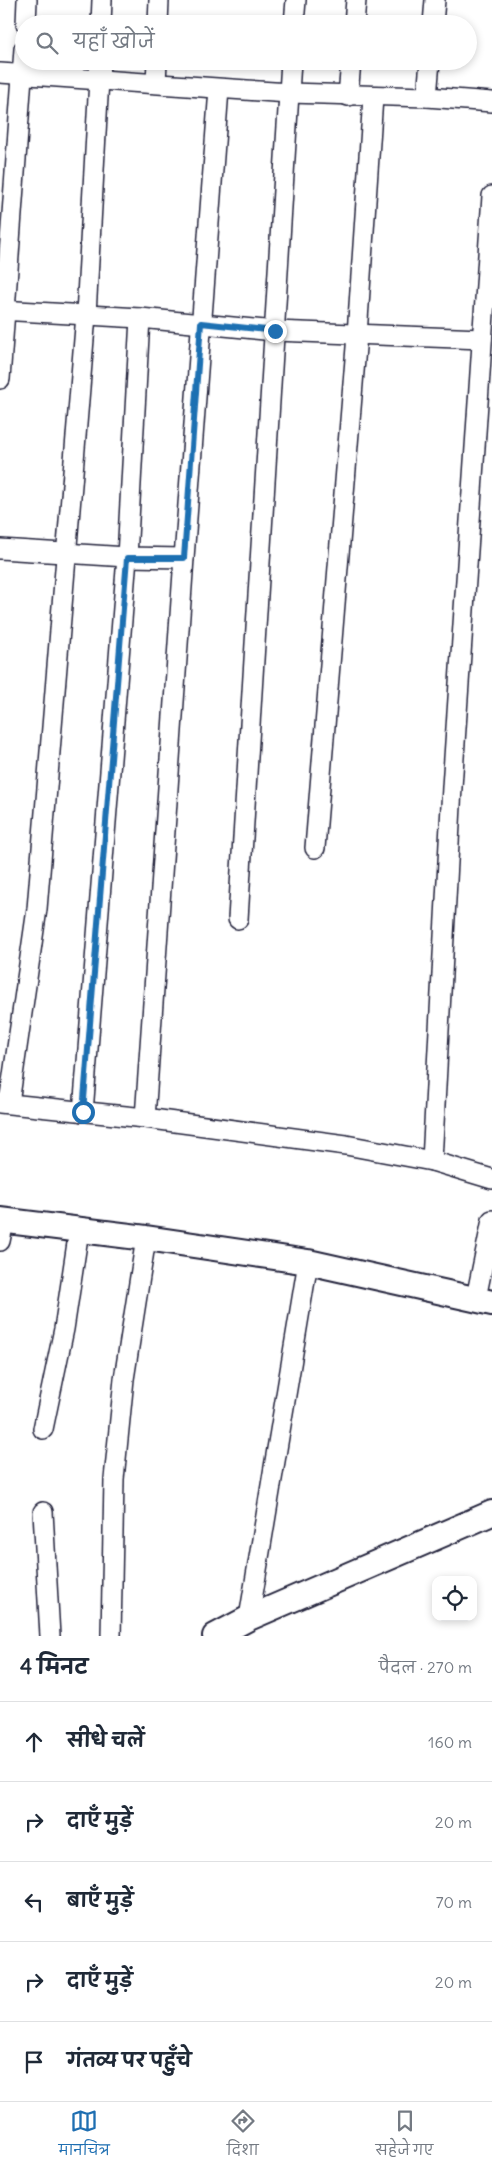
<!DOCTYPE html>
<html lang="hi">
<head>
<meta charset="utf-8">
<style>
  :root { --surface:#fff; --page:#f6f6f7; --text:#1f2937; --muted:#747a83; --line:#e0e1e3; --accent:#1f6fb2 }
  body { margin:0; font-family:Delius,"Playpen Sans Deva",sans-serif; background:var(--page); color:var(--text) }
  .controls { position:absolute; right:15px; bottom:15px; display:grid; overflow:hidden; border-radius:10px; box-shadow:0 2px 8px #0003 }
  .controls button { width:45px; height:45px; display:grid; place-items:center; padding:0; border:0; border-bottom:1px solid var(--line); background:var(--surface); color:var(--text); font:25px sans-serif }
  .stop { position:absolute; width:15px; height:15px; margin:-11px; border:4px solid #1f6fb2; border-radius:50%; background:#fff }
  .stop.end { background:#1f6fb2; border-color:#fff; box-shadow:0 1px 5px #0008 }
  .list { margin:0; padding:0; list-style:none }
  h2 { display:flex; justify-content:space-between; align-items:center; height:65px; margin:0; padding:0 20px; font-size:21px }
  h2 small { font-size:16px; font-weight:400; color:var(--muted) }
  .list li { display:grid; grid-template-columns:32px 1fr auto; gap:15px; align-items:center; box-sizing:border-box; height:80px; padding:0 20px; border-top:1px solid var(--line) }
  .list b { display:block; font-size:19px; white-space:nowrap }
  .list em { font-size:16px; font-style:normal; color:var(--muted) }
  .icon { flex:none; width:28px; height:28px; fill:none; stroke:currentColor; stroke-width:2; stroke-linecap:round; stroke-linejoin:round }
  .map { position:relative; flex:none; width:492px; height:1636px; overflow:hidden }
  .search { position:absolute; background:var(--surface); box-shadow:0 2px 8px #0003; left:15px; right:15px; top:15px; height:55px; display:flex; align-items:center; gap:12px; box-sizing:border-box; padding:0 18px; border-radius:28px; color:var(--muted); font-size:19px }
  .sheet { height:465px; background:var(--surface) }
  nav { display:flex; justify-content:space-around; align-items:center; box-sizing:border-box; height:70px; border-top:1px solid var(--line); background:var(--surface); font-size:14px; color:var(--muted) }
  nav a { display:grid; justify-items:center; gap:2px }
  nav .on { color:var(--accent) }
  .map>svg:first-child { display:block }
</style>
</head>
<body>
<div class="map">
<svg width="492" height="1636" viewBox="0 0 492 1636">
  <rect width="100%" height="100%" fill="#fff"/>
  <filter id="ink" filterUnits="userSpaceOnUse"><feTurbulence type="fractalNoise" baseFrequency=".02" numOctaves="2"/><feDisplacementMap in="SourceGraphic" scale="10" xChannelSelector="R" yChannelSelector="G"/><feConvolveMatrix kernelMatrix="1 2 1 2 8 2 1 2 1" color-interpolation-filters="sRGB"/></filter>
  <g filter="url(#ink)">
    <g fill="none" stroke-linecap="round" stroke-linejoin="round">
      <g stroke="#22223b" stroke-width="22">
        <g id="minor">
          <path d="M26,24L27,0"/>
          <path d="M101,24L102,0"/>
          <path d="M158,24L159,0"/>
          <path d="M294,24L296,0"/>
          <path d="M354,24L356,0"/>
          <path d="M433,24L435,0"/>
          <path d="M0,73L289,93L427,97L492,102"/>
          <path d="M156,83L157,61"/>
          <path d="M348,96L351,61"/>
          <path d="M427,97L430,61"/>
          <path d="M0,310L140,318L275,331L482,339"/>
          <path d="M0,379L24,49"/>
          <path d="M0,549L127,557L184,558"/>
          <path d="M315,848L357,335L373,97"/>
          <path d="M238,919L291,61"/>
          <path d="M0,1103L145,1118L346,1145L432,1161L492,1179"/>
          <path d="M9,1103L37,909L86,315L100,61"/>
          <path d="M83,1112L127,557L140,318"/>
          <path d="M145,1118L184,558L219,89"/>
          <path d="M432,1161L452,787L492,196"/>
          <path d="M0,1241L4,1221"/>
          <path d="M476,1298L492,1220"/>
          <path d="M43,1429L64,1329L79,1230"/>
          <path d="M43,1512L50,1636"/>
          <path d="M249,1618L308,1262"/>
          <path d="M111,1636L114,1479L124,1379L146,1238"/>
        </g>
      </g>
      <g stroke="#22223b" stroke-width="28">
        <g id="tertiary">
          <path d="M0,1220L146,1238L308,1262L492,1303"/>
          <path d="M215,1636L249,1618L492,1513"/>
        </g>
      </g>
      <use href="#minor" stroke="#fff" stroke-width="19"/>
      <use href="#tertiary" stroke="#fff" stroke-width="24"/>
    </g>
  </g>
  <g fill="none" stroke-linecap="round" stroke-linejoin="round" filter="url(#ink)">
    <path stroke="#1f6fb2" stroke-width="6" d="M83,1112L127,558H184L201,323L275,331"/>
  </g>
</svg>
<div class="controls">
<button><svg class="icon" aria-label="locate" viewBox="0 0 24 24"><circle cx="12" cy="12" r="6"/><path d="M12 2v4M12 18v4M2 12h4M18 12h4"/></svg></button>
</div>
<div class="stop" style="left:83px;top:1112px"></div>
<div class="stop end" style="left:275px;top:331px"></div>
<div class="search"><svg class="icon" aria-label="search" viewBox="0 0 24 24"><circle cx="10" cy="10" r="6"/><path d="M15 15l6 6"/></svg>यहाँ खोजें</div>
</div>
<section class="sheet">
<h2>4 मिनट<small>पैदल · 270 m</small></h2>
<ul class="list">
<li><svg class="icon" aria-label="ahead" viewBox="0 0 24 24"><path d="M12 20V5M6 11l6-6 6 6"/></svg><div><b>सीधे चलें</b></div><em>160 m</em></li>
<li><svg class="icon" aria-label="right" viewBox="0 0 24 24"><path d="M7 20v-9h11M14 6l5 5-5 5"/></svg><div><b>दाएँ मुड़ें</b></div><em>20 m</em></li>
<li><svg class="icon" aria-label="left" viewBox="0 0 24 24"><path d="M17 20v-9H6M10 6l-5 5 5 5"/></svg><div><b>बाएँ मुड़ें</b></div><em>70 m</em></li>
<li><svg class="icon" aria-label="right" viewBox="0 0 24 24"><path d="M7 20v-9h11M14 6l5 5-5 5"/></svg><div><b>दाएँ मुड़ें</b></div><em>20 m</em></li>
<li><svg class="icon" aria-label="arrive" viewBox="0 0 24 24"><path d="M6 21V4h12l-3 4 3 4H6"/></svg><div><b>गंतव्य पर पहुँचे</b></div></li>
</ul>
</section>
<nav>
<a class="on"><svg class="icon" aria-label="map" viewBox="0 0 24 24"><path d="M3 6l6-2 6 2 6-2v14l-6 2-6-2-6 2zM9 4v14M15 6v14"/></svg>मानचित्र</a>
<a><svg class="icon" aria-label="directions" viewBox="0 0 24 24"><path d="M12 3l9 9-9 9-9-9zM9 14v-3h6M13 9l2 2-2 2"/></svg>दिशा</a>
<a><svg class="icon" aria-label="saved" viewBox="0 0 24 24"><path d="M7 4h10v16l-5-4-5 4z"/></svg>सहेजे गए</a>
</nav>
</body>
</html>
